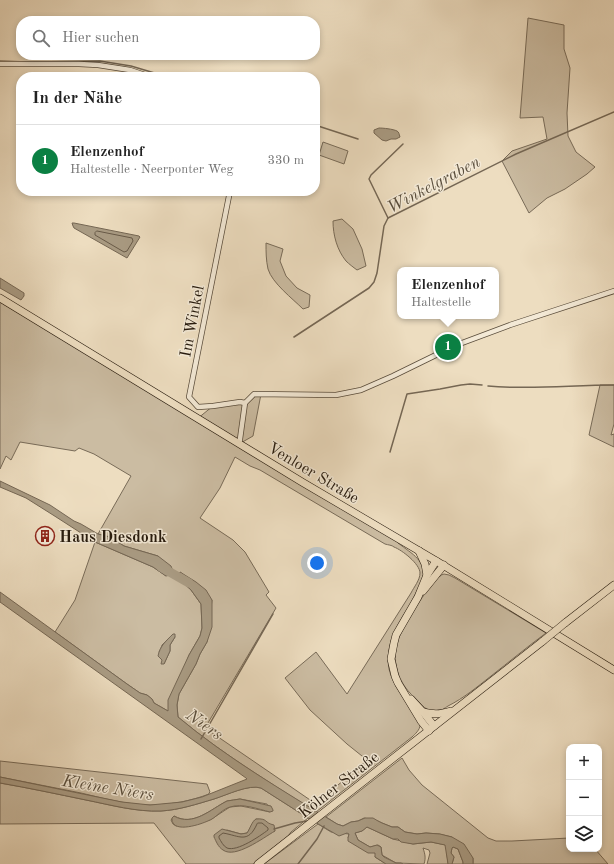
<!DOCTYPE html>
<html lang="de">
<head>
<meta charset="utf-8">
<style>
  :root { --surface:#fff; --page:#f6f6f6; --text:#222; --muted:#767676; --line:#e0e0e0; --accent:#0b8043 }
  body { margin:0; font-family:"Old Standard TT",serif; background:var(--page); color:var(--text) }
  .controls { position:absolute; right:12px; bottom:12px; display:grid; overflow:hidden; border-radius:8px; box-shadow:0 2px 6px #0003 }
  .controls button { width:36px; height:36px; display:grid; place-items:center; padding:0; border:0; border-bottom:1px solid var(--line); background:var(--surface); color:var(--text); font:20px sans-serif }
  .you { position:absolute; left:317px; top:563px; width:14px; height:14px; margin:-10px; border:3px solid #fff; border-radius:50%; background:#1a73e8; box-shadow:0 0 0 6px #1a73e833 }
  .badge { display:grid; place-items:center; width:26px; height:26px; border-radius:50%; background:var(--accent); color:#fff; font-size:13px; font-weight:700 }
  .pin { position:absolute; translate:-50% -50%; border:2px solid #fff; box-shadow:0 1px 4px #0006 }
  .popup { position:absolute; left:397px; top:267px; width:102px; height:52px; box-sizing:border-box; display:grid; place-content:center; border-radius:8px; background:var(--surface); filter:drop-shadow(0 1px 3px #0005); font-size:13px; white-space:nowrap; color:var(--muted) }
  .popup b { font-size:15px; color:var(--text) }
  .popup::after { content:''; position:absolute; left:50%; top:100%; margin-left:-8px; border:8px solid transparent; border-top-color:var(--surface) }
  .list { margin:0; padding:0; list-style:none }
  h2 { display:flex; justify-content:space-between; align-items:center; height:52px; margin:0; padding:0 16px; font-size:17px }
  h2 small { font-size:13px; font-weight:400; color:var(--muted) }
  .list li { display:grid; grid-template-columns:26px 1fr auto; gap:12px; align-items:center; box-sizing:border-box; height:72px; padding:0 16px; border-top:1px solid var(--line) }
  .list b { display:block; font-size:15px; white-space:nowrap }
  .list p { margin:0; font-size:13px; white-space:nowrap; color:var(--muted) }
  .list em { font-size:13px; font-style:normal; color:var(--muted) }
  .icon { flex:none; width:22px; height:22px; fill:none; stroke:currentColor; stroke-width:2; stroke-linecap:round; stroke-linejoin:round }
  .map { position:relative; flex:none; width:614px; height:864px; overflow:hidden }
  .search { position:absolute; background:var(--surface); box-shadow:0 2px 6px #0003; left:16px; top:16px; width:304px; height:44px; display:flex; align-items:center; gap:10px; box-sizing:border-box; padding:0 14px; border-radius:16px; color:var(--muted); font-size:15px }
  .panel { position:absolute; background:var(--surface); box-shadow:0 2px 6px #0003; left:16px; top:72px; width:304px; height:124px; border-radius:16px }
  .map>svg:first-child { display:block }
</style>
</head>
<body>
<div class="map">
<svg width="614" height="864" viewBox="0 0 614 864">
  <rect width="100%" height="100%" fill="#edddc0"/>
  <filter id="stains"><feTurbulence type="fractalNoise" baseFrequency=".005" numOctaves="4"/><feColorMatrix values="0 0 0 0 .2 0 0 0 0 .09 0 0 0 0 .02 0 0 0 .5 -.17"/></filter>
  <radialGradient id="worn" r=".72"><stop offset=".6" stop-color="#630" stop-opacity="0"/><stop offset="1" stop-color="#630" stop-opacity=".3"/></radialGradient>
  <g fill="#cbbca2" stroke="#786b58" fill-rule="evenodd">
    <path d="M528,18L564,25V49L570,68L567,113L568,136L576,152L595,167L587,174L565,189L547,198L529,213L502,161L512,151L547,139L543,117L520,118Z"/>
    <path d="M323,142L348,151L344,164L319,155Z"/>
    <path d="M342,219L353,229L362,249L366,266L357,270C353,267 349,264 346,261C337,250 333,235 333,221Z"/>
    <path d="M266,243L283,249L280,261L286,276L297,288L310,295L309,307L303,309C293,299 272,283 268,269C266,260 266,252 266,243Z"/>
    <path d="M0,302L197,419L213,406L245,403L254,394H261L253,436L239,444L400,540L398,543C412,554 428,561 422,581C417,590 413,600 408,608C396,627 385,646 389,669C391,677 394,684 399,691C404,699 419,716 420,725C420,730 415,734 412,737L316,812C269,782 221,753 178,717L177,705L179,694L196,664L200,654L207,642L212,600L188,578L180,572L178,578L191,590L201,604L202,628L200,636L189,655L168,711L154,703L152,699L147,695L140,693L127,684L55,632L75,600L95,542L153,567L166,576L158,556L124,546L110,537L98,534L131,476L94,454L79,448L75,451L20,442L11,460L6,456L0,469ZM235,457L250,466L260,470L385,544C388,545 392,545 394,547C402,550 420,564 420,573C420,580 414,587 411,593L347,694L316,652L285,678L310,710L347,744L367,760L316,804L205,728L276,608L266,595L269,592L245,552L233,540L200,518L220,488ZM173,634L175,637L170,645V651L164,664L159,652L161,648L162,645Z"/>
    <path d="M600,385H614V424L611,435L614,434V447L589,435Z"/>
    <path d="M444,574L449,575L455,578L546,633C527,647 509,662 491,676C477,687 464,698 448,706C445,708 441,711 437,711C427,712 421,705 415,698C405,689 398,678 396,664C394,657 396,648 398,640C402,628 433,576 444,574Z"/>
    <path d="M402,758L409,770L422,785L488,838L496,841H512L569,838V849H595L608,864H473V858L452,837L439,834L426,833L417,834L405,832L398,827H392L382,823L378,821L364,818L358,821L351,822L343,826L337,824L326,817Z"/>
    <path d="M0,761L207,784L210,792L209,793V794C191,801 170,805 150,805C128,805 102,798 81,793C54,788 27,782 0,777Z"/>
    <path d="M0,783C29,788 57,794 86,800C111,805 136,812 161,811C179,810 197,804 214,799C226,795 249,784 261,788L308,818L291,832L288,836L253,864H186L154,823L0,824ZM240,799L267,804L270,812L241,806L230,807L210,820L176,826L173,824L171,820L174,816C193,827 211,809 227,801C231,800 236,800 240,799ZM256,819L264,820L274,829L275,831L214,837L227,830L241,834L247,833C250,829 253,821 256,819Z"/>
    <path d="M318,824L331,832L349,834L348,838L375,853L376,854L375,857L386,864H264Z"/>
    <path d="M367,827L393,839L413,844L431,842L446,845L448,864H427L430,853L429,850L423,848C425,854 426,858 424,864L396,863L382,855L381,847L378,845L370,847L358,840L355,833L362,831Z"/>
    <path d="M453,847L458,849L463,862V864H452L454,857L451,853L452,848Z"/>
  </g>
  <g fill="#a99b83" stroke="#756754">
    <path d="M379,128C383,128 393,129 397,131C399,132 399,134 400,137L396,139H391L386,141L382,140L374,133V130Z"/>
    <path d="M72,223H74L139,236L140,237L127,258L74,228L73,226Z"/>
    <path d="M0,278L24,293V296L21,300L0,288Z"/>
    <path d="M0,481L50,505L74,521L81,524L98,534L110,537L124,546L158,556L171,566L173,571L170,575L166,576L153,567L95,542L53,515L26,498L0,487Z"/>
    <path d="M180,572L196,582L206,590L212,600V627L207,642L200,654L196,664L179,694L177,705L178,717C227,758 282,790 337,824L343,826L351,822L358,821L365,818H373L378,821L382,823L392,827H398L405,832L417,834L426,833L440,834L452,837L464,844L473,858V864H463V862L458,849L453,847L452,848L451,853L454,857L452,864H448L445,845L431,842L413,844L401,842L398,839H393L367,827L362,831L355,833L358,840L370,847L377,845L381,847L382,855L384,857L396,863H401L403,864H386L375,857V853H368L348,841V838L349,834L347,833L339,836L308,818L261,788C249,784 227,795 214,799C197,804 179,810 161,811C136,812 111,805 86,800C57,794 29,788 0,783V777L122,802L150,805L182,802L202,797L247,779L246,778L0,602V592L127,684L140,693L147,695L152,699L154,703L168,711V700L189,655L200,636L202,628L201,604L191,590L178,578Z"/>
    <path d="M173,634H175V637L170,645V651L164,664H161L162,660L158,656C160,646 166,641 173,634Z"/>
    <path d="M240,799L271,806L273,810V811L270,812C258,809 242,803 230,807C223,809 217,816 212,819C203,824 171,835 172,818L174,816C193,827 211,809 227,801C231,800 236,800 240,799Z"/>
    <path d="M256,819C268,818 264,823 274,825L275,831C263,838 235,859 223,850C218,847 216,841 214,837V835L222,829L241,834L247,833C250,829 252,821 256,819Z"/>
  </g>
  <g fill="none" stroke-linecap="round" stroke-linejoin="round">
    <g stroke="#685a48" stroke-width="1">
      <path d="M97,231L132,238L133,241L127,251L124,252L95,235V233Z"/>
      <path d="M258,823H262L268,828V830C260,836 237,852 227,848C223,846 221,841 219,838V836L223,833C240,836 248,844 257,824Z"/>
    </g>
    <g stroke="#756754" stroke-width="1.5">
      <path d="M0,61L28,62"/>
      <path d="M34,62L100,61L131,66L168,77"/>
      <path d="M315,125L358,139"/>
      <path d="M388,218L369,179L371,175L403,144"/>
      <path d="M294,337L369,288L374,282L377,273L384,226L388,218L516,154L614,112"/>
      <path d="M488,386C530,390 572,385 614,385"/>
      <path d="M390,452L407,394L440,389L461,385L470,384L482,385"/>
      <path d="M201,739L273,614"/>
      <path d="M274,829L295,823L307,821"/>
      <path d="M298,864L317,839L324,826"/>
    </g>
    <path stroke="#a99b83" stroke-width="9" d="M161,567L189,583"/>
    <g stroke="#584b3a" stroke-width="6">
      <g id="minor">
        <path d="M0,64H79L98,65L130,70L151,77"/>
        <path d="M230,191L189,397L198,407L213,406L240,402L245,403"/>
        <path d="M239,444L240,439L245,403L254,394L336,395L361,390L393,376L440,353L462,343L510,325L614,291"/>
      </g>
    </g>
    <g stroke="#261a0d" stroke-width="8">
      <g id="primary">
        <path d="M0,298L302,482L438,562L614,670"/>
        <path d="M419,551L425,564L427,575"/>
        <path d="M423,591L444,565"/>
        <path d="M565,623L614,585"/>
        <path d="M411,699L423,712L434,726"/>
        <path d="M423,712C436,715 439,714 451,711"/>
        <path d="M429,731L421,721L398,683L395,676L391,659L394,643L396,635L418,597L427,575L436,561"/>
        <path d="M258,864L543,641"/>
      </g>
    </g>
    <use href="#minor" stroke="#f3e9d6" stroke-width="4.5"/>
    <use href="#primary" stroke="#edddc0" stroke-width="7"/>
    <g stroke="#261a0d" stroke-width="8" stroke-linecap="butt">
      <path id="primary-bridge" d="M543,641L565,623"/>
    </g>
    <use href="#primary-bridge" stroke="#edddc0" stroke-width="7"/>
  </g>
  <defs>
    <g id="building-ring" transform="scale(1)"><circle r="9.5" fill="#f3e9d6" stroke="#8f2418" stroke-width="1.5"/><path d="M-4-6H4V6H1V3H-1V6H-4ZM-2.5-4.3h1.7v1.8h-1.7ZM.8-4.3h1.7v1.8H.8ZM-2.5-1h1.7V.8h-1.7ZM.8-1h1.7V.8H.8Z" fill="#8f2418"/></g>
  </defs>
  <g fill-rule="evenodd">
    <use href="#building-ring" x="45" y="536"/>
  </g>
  <g text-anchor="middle" stroke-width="3" stroke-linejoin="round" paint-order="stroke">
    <g font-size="16" fill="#261a0d" stroke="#f3e9d6">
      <text transform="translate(191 321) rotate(-79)" y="6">Im Winkel</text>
      <text transform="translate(314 472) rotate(31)" y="6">Venloer Straße</text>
      <text transform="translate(338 784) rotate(-38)" y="6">Kölner Straße</text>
    </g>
    <g font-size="16" font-weight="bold" fill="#261a0d" stroke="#f3e9d6" text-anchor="start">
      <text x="59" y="542">Haus Diesdonk</text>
    </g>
    <g font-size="17" font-style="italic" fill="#5a4e3c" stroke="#f3e9d6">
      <text transform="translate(433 184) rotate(-28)" y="6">Winkelgraben</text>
      <text transform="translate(205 724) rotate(35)" y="6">Niers</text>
      <text transform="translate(108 787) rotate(9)" y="6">Kleine Niers</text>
    </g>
  </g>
  <rect width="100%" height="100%" filter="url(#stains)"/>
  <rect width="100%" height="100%" fill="url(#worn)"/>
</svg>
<div class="controls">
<button>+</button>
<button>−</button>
<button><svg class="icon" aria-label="layers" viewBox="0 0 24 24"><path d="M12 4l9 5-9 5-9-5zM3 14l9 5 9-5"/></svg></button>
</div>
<div class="you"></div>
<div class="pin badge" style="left:448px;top:347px">1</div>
<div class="popup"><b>Elenzenhof</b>Haltestelle</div>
<div class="search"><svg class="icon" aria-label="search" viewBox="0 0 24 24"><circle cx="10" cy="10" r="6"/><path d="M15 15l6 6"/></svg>Hier suchen</div>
<section class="panel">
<h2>In der Nähe<small></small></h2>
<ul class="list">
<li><span class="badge">1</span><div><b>Elenzenhof</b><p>Haltestelle · Neerponter Weg</p></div><em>330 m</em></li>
</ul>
</section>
</div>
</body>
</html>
